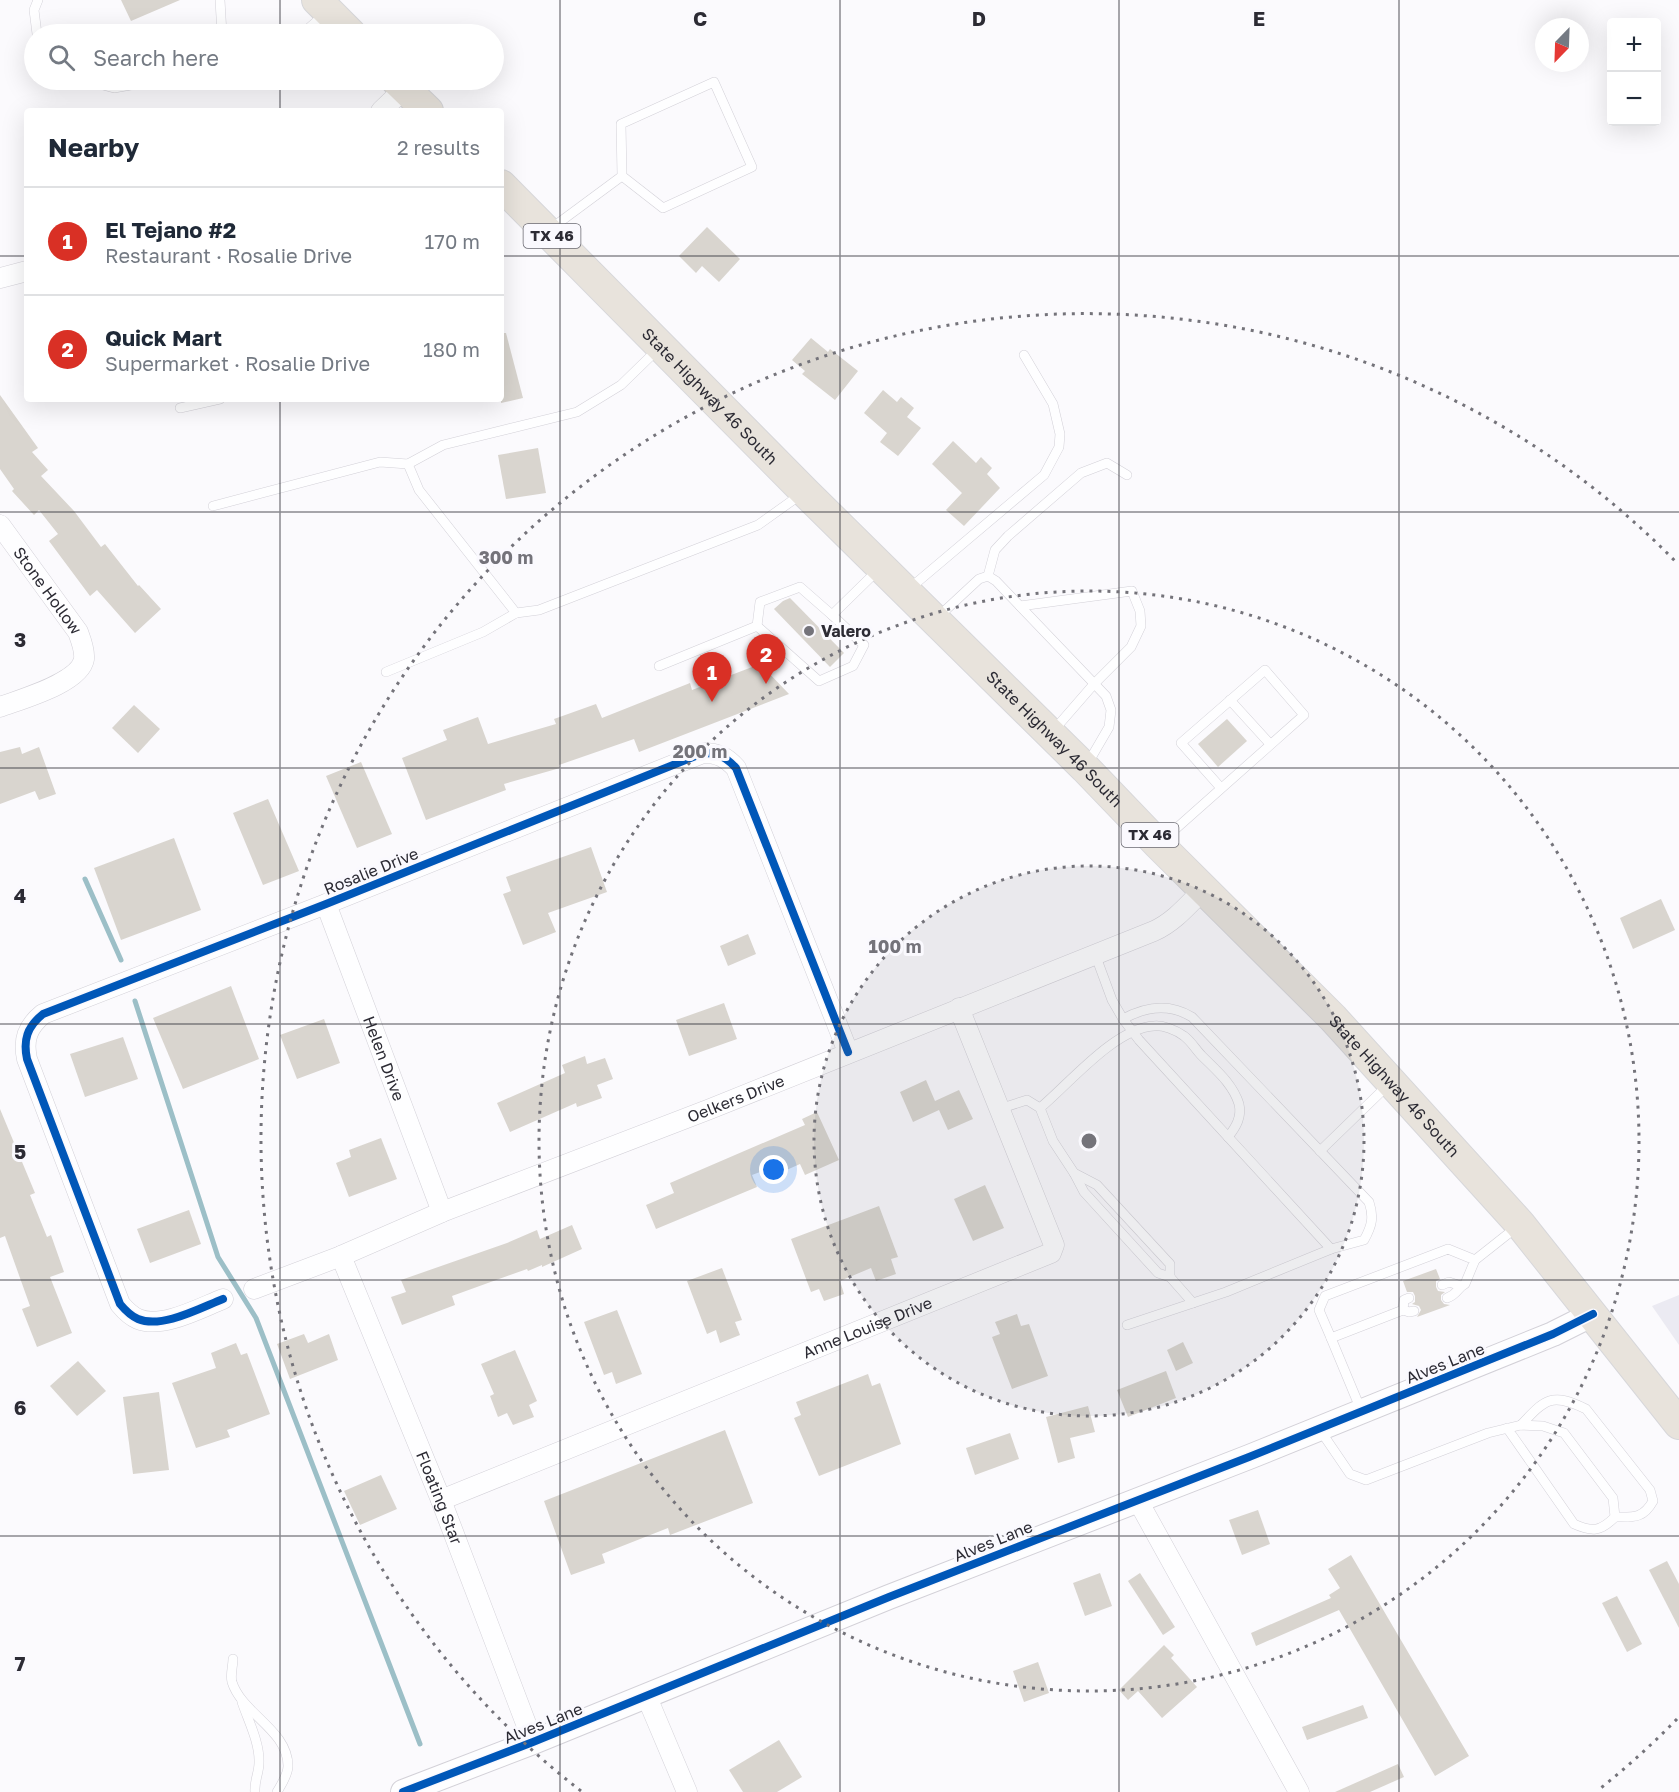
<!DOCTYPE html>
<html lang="en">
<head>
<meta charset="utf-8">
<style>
  :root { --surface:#fff; --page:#f2f2f3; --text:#1f2937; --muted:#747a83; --line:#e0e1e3; --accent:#d93025 }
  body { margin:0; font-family:"Golos Text",sans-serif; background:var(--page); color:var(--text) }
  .controls { position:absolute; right:18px; top:18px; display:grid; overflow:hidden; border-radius:6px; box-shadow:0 6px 24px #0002 }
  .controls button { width:54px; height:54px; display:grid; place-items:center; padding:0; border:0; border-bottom:2px solid var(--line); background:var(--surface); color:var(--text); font:30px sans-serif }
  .compass { position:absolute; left:1535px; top:18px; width:54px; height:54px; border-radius:50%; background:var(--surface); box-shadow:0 6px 24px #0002; rotate:203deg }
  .you { position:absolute; left:774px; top:1170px; width:21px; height:21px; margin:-15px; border:4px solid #fff; border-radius:50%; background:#1a73e8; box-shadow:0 0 0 9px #1a73e833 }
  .badge { display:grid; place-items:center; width:39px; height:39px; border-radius:50%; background:var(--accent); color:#fff; font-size:20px; font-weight:700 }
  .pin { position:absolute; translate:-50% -50px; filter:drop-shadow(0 2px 3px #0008) }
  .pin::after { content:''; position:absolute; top:32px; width:21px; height:18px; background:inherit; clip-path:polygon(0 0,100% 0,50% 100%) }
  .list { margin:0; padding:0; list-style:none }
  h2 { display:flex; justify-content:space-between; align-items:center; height:78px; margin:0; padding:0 24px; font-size:26px }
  h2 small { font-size:20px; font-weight:400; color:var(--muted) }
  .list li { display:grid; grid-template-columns:39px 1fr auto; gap:18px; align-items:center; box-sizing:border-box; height:108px; padding:0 24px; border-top:2px solid var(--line) }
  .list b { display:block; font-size:22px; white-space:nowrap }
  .list p { margin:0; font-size:20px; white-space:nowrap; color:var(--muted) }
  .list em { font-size:20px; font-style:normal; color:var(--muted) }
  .icon { flex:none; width:33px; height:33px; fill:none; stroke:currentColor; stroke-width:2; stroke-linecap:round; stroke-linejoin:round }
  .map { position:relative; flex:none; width:1679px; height:1792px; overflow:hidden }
  .search { position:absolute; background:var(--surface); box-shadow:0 6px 24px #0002; left:24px; top:24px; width:480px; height:66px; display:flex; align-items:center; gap:15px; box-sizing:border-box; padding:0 21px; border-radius:33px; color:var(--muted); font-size:22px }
  .panel { position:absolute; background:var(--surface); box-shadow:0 6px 24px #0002; left:24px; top:108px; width:480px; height:294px; border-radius:6px }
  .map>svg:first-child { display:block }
</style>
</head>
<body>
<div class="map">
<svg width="1679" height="1792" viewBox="0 0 1679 1792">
  <rect width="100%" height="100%" fill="#fbfafd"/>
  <path fill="#ebeaf2" d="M1679,1295V1345L1652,1306Z"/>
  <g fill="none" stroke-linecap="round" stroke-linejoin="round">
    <g stroke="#9cbfc7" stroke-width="5">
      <path d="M85,879L121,960"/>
      <path d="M135,1001L218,1257L256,1318L420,1744"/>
    </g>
  </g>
  <g fill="#d9d5cf">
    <path d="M121,0H180L131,21Z"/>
    <path d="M707,227L740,259L719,282L702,266L696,273L679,256Z"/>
    <path d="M501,333H506L523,398L501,403Z"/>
    <path d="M811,338L828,352L830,349L858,371L835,400L802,374L805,371L792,360Z"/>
    <path d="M883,390L897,402L901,397L914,408L907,417L921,428L898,456L880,442L887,433L864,413Z"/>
    <path d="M0,395L38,448L32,452L48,470L41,476L74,511L101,547L105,544L138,586L139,585L161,609L135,633L97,590L90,596L49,541L58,534L39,510L34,515L12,491L14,489L0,469Z"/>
    <path d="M953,441L976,463L981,457L992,468L987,474L1000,488L964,526L946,510L962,493L932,464Z"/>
    <path d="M538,448L546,493L506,499L498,455Z"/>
    <path d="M790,598L844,653L830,667L774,609L783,601Z"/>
    <path d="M760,664L789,694L639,752L634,739L559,765L560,768L504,784L506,790L426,820L402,758L447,740L443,730L478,717L488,744L556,724L554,719L596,704L602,718L690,683L692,690Z"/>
    <path d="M134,705L160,729L138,753L112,728Z"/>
    <path d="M1227,719L1247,741L1218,767L1198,744Z"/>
    <path d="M20,747L22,754L39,747L56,794L39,800L35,791L0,804V752Z"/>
    <path d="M361,762L392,834L357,848L326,776Z"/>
    <path d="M268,799L299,871L263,885L233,813Z"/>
    <path d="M174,838L201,910L121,940L94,868Z"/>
    <path d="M591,847L607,892L548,913L556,932L523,945L503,894L511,891L506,877Z"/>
    <path d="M1661,899L1675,930L1633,949L1620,918Z"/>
    <path d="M748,934L756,954L728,966L720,946Z"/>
    <path d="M231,986L259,1059L183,1089L153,1018Z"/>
    <path d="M724,1003L737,1039L689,1056L676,1020Z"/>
    <path d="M324,1019L340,1063L297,1079L280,1035Z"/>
    <path d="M123,1037L138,1079L85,1097L70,1054Z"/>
    <path d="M585,1056L587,1064L605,1058L613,1079L597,1085L602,1098L577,1107L576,1103L510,1132L497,1103L565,1073L562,1065Z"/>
    <path d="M926,1080L935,1101L959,1090L973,1119L948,1130L939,1110L913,1122L900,1092Z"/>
    <path d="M0,1109L35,1193L30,1195L47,1237L51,1235L64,1272L50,1277L72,1333L37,1347L22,1309L30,1306L5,1236L0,1238Z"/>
    <path d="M817,1112L839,1160L805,1175L800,1164L782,1172L779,1165L752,1175L757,1187L656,1229L646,1205L674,1193L670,1183L805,1125L802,1119Z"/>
    <path d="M381,1138L397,1179L349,1197L336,1163L351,1157L349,1150Z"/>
    <path d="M985,1185L1004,1228L973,1241L954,1199Z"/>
    <path d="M879,1206L898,1257L891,1259L896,1274L876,1281L871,1268L840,1281L844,1294L824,1301L819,1289L811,1292L791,1239Z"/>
    <path d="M189,1210L201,1244L150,1263L137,1229Z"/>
    <path d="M572,1225L582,1249L542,1267V1265L528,1271L527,1269L452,1296L455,1305L402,1325L391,1297L406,1292L401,1280L507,1243L537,1230L540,1239Z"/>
    <path d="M722,1268L742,1320L735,1322L740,1335L720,1343L716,1330L707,1334L687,1281Z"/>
    <path d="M1436,1269L1440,1279L1436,1281V1287L1438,1291L1445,1292L1441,1295V1300L1444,1304L1450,1305L1417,1317L1421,1310L1419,1306L1412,1304L1415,1302V1296L1413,1292H1407L1403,1281Z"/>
    <path d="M617,1310L642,1374L616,1384L612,1372L604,1375L584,1322Z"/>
    <path d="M1017,1314L1021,1326L1029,1324L1048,1376L1012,1389L992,1337L1000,1334L995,1322Z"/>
    <path d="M304,1334L308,1343L329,1334L338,1360L290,1379L277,1344Z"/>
    <path d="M1183,1342L1193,1363L1176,1371L1167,1350Z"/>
    <path d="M236,1343L241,1355L247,1353L270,1414L227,1430L230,1437L196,1448L172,1383L216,1368L211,1353Z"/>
    <path d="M515,1350L537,1401L529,1405L534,1417L513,1425L507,1413L498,1417L490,1396L494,1394L481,1364Z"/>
    <path d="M78,1361L106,1391L77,1416L50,1386Z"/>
    <path d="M1166,1371L1176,1398L1128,1417L1117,1390Z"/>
    <path d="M868,1374L872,1386L880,1383L901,1444L819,1476L794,1418L801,1415L796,1402Z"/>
    <path d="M159,1392L169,1470L133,1474L123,1397Z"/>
    <path d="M1088,1406L1095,1432L1070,1438L1075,1458L1058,1463L1046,1417Z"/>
    <path d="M725,1430L753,1503L670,1535L668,1528L602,1554L605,1563L571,1575L544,1501Z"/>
    <path d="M1010,1433L1019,1459L975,1475L966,1448Z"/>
    <path d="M381,1475L397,1509L360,1525L344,1491Z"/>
    <path d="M1258,1510L1270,1544L1242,1555L1229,1520Z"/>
    <path d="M1351,1555L1469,1756L1435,1776L1339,1610L1256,1646L1251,1633L1331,1598L1329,1595L1340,1588L1328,1569Z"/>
    <path d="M1667,1561L1679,1584V1628L1649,1570Z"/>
    <path d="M1100,1573L1112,1606L1085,1616L1073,1583Z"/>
    <path d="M1140,1573L1175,1627L1163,1635L1128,1581Z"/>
    <path d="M1617,1596L1642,1644L1627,1652L1602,1603Z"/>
    <path d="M1164,1645L1174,1655L1171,1658L1197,1687L1162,1718L1138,1691L1128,1700L1119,1690Z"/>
    <path d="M1038,1662L1049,1693L1024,1702L1013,1671Z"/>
    <path d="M1363,1705L1368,1718L1307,1740L1302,1727Z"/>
    <path d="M779,1740L802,1777L777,1792H743L729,1770Z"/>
    <path d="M1398,1764L1404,1777L1370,1792H1335Z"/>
  </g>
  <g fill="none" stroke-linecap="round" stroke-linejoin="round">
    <g stroke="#d3d1d8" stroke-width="10">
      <g id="service">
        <path d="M220,0L222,34"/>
        <path d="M37,34L34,10L38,0"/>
        <path d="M302,34L324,15"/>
        <path d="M84,80L114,88L159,80"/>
        <path d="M549,230L622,176L663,208L752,167L714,82L621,124L622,176"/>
        <path d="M657,350L621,385L577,412L443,445L408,464L419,490L516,613L539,610L758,525L800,495"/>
        <path d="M180,408L220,399"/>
        <path d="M213,506L380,462L408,464"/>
        <path d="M988,576L995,550L1008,536L1081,473L1107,463L1127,475"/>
        <path d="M909,589L1044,475L1059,447L1060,434L1053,404L1024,355"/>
        <path d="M1020,606L1132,591L1140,611L1141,626L1131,647L1094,684L1054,730"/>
        <path d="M937,618L979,579L988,576L996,581L1106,696L1111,710L1109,727L1088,763"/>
        <path d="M757,626L819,681L853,666L864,645L832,615"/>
        <path d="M659,666L757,626L760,602L800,587L832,615L878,570"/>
        <path d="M386,672L483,632L516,613"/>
        <path d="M1230,700L1270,744"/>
        <path d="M1162,841L1304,715L1265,670L1181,743L1221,788"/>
        <path d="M1095,954L1112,1000L1123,1019L1139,1040L1331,1249L1364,1240C1372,1226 1374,1217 1369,1202L1192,1017C1169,1003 1145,1007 1123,1019"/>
        <path d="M1040,1108C1069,1084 1115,1028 1154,1026C1163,1025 1176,1030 1184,1036C1191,1041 1196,1050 1202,1056C1216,1070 1233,1084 1239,1104C1242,1117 1236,1127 1228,1137"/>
        <path d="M999,1109L1027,1100L1040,1108L1053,1141L1074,1173L1084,1192L1158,1273L1170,1277L1193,1303"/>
        <path d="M1320,1151L1387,1086"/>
        <path d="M1074,1173L1097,1185L1170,1264V1277"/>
        <path d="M1475,1260L1518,1226"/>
        <path d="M1442,1285L1449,1282L1461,1286"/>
        <path d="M1403,1310L1404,1300L1409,1298"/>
        <path d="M1414,1311L1409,1312L1403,1310L1331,1338L1319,1310L1325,1296L1448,1249L1475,1260L1465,1284C1457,1288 1458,1294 1447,1298"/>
        <path d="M1127,1325L1226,1292L1331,1249"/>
        <path d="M1331,1338L1361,1410"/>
        <path d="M1521,1425C1545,1399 1552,1392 1586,1409L1650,1490L1653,1501C1643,1519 1633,1517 1615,1517"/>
        <path d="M1320,1430L1350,1474L1366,1480L1488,1433L1521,1425L1543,1426L1564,1433L1613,1498L1615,1517C1600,1532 1592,1532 1574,1524L1507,1428"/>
        <path d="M233,1659C233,1666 230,1675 232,1682C242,1714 288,1730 288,1766C288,1775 281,1785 277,1792"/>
        <path d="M242,1702C248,1720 260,1743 259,1763C259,1773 254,1781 255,1792"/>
      </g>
    </g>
    <g stroke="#d3d1d8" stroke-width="21">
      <g id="minor">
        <path d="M381,111L405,88"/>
        <path d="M0,278L27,271"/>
        <path id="s1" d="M0,525L78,632C81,640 85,650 84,659C80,683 21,699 0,707"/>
        <path id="s2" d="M326,904L442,1212"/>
        <path id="s3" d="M341,1256L441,1500L533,1742"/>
        <path id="s4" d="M254,1289L341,1256L442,1212L710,1109L1154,931C1174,922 1188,905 1203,890"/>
        <path d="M223,1299C200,1308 162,1329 138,1319C131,1316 125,1310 120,1304L27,1059C23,1040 27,1027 43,1014L326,904L703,753C718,753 726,757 736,768L848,1052"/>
        <path d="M1137,1499L1299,1792"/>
        <path id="s5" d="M441,1500L1051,1253L1054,1245L959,1008"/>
        <path d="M646,1695L687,1792"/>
      </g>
    </g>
    <g stroke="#d3d1d8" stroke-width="26">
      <path id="tertiary" d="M403,1792L533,1742L889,1597L1249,1457L1553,1334L1593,1314"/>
    </g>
    <g stroke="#d7d7da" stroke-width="32">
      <g id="primary">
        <path d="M317,0L351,34"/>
        <path d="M396,80L428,111"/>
        <path id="s6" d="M501,185L805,492L1085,768L1158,844L1333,1018L1520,1224L1679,1424"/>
      </g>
    </g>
    <use href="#service" stroke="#fefeff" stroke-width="9"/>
    <use href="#minor" stroke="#fefeff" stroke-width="20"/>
    <use href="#tertiary" stroke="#fefeff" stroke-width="24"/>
    <use href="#primary" stroke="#e8e3dc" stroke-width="30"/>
    <g stroke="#faf9fe" stroke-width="11">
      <g id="cycleway">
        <path d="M223,1299C200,1308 162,1329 138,1319C131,1316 125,1310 120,1304L27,1059C23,1040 27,1027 43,1014L326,904L703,753C718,753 726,757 736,768L848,1052"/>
        <path d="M403,1792L533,1742L889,1597L1249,1457L1553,1334L1593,1314"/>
      </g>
    </g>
    <use href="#cycleway" stroke="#0057b8" stroke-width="8"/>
  </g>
  <path fill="none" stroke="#2c2b34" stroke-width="1.5" stroke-opacity="0.55" d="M280,0V34M560,0V1792M840,0V1792M1119,0V1792M1399,0V1792M280,80V111M0,256H27M501,256H1679M280,399V1792M0,512H1679M0,768H1679M0,1024H1679M0,1280H1679M0,1536H1679"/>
  <circle cx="1089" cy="1141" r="275" fill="#74737a" fill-opacity=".12"/>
  <g fill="none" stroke="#74737a" stroke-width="3" stroke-dasharray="3 6">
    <circle cx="1089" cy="1141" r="275"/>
    <circle cx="1089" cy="1141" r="550"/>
    <path d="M1677 1719A825 825 0 0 1 1597 1791M581 1791A825 825 0 1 1 1677 563"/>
  </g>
  <circle fill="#74737a" stroke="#faf9fe" stroke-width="2" cx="809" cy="631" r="6"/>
  <g text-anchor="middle" stroke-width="6" stroke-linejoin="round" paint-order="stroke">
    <g fill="#faf9fe" stroke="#6a6971" stroke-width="1.5">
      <rect x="523.5" y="224" width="57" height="24" rx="4.5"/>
      <rect x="1121.5" y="823" width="57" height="24" rx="4.5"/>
    </g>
    <g font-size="15" font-weight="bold" fill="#2c2b34">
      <text x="552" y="241">TX 46</text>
      <text x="1150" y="840">TX 46</text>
    </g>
    <g font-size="16" fill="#2c2b34" stroke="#faf9fe">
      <text dy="6" stroke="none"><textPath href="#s6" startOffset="297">State Highway 46 South</textPath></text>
      <text dy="6" stroke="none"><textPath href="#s1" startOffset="81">Stone Hollow</textPath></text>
      <text dy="6" stroke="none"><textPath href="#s6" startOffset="783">State Highway 46 South</textPath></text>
      <text transform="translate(371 871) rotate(-22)" y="6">Rosalie Drive</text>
      <text dy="6" stroke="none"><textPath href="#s2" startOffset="165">Helen Drive</textPath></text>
      <text dy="6" stroke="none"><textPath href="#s6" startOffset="1269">State Highway 46 South</textPath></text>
      <text dy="6" stroke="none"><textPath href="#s4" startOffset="518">Oelkers Drive</textPath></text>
      <text dy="6" stroke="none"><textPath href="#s5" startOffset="460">Anne Louise Drive</textPath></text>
      <text transform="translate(1445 1363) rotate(-22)" y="6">Alves Lane</text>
      <text dy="6" stroke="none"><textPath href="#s3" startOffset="261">Floating Star</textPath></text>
      <text transform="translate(993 1541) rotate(-22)" y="6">Alves Lane</text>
      <text transform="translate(543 1723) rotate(-22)" y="6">Alves Lane</text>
    </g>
    <g font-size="16" font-weight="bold" fill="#2c2b34" stroke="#faf9fe" text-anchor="start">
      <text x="821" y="637">Valero</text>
    </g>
  </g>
  <g font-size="20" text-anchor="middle" font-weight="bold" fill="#2c2b34" stroke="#faf9fe" stroke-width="6" stroke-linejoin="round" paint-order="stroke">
    <text x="700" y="26">C</text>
    <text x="979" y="26">D</text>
    <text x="1259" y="26">E</text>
    <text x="20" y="647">3</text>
    <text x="20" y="903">4</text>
    <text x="20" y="1159">5</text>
    <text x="20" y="1415">6</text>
    <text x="20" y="1671">7</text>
  </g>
  <circle cx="1089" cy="1141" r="9" fill="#74737a" stroke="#faf9fe" stroke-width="3"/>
  <g font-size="18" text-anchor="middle" font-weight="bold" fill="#74737a" stroke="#faf9fe" stroke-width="6" stroke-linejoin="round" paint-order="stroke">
    <text x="506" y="564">300 m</text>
    <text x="700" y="758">200 m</text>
    <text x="895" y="953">100 m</text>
  </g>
</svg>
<div class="controls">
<button>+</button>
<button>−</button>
</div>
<svg class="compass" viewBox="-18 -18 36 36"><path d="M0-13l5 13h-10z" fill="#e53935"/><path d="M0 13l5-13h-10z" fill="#747a83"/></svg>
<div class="you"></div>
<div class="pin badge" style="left:712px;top:702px">1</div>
<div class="pin badge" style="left:766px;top:684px">2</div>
<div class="search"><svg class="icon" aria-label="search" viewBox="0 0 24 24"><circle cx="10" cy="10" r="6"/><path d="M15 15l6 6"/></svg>Search here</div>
<section class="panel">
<h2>Nearby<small>2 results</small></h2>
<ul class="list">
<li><span class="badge">1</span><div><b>El Tejano #2</b><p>Restaurant · Rosalie Drive</p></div><em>170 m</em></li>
<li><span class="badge">2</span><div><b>Quick Mart</b><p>Supermarket · Rosalie Drive</p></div><em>180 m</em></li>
</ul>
</section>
</div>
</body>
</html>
